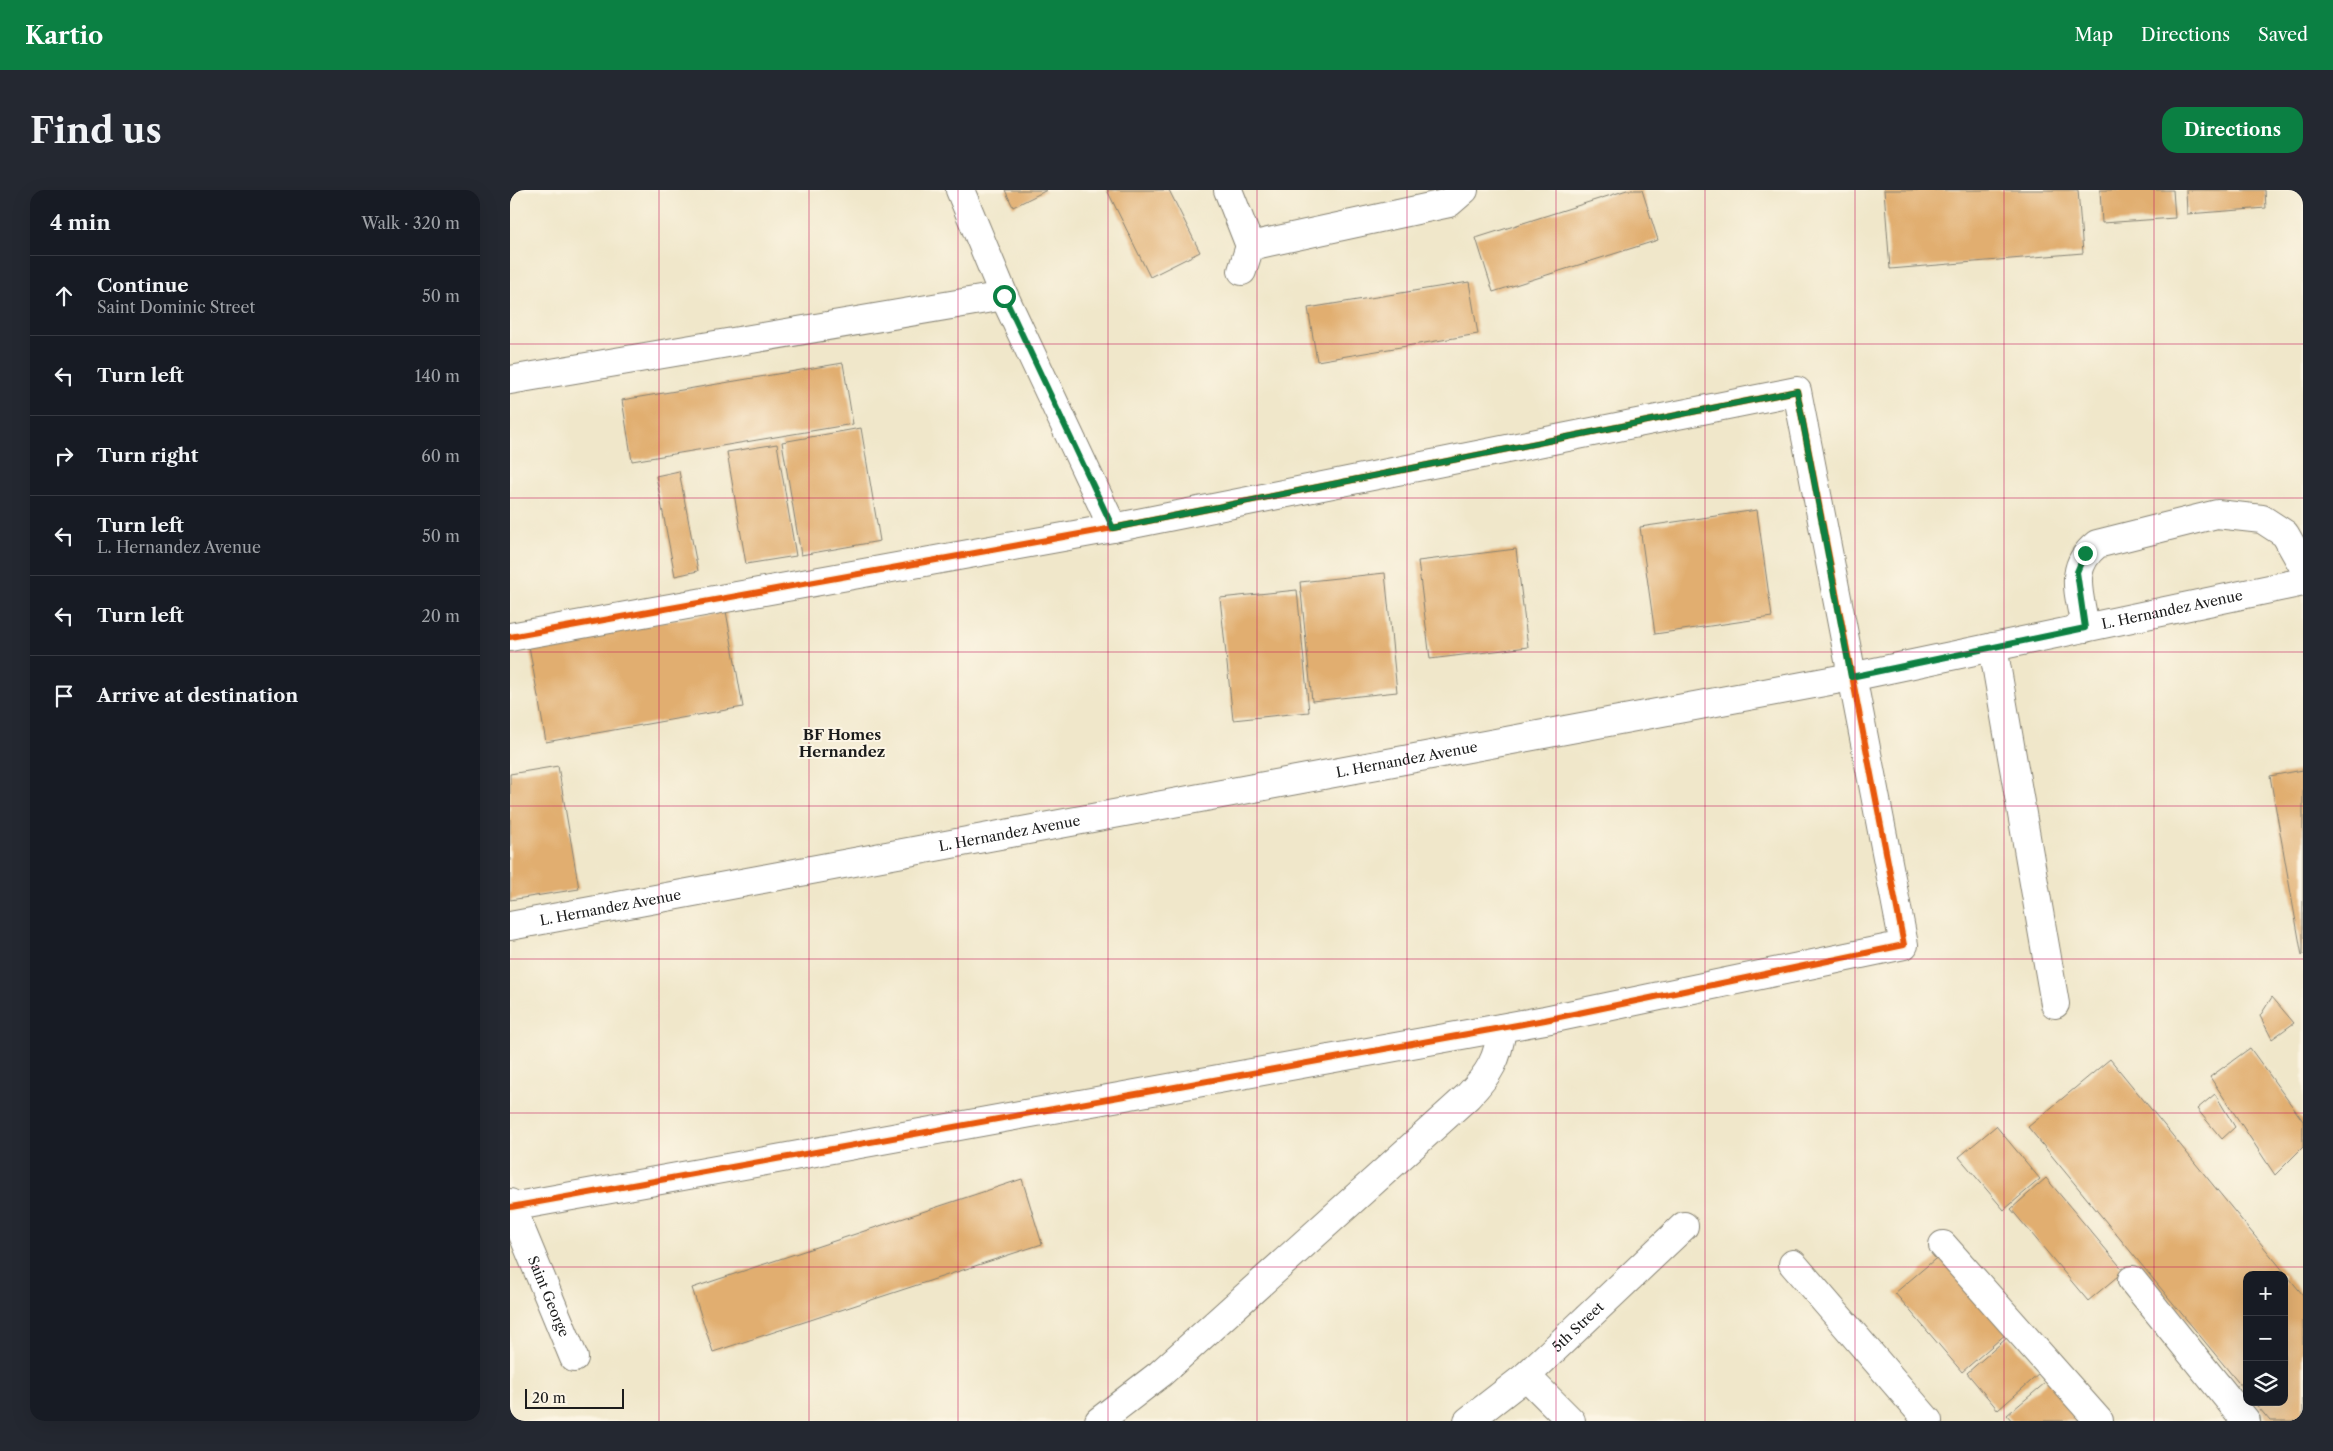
<!DOCTYPE html>
<html lang="en">
<head>
<meta charset="utf-8">
<style>
  :root { --surface:#171b24; --page:#242831; --text:#f1f3f6; --muted:#9ea1a6; --line:#363941; --accent:#0b8043 }
  body { margin:0; font-family:"Libre Caslon Text",serif; background:var(--page); color:var(--text) }
  .controls { position:absolute; right:15px; bottom:15px; display:grid; overflow:hidden; border-radius:10px; box-shadow:0 5px 20px #0002 }
  .controls button { width:45px; height:45px; display:grid; place-items:center; padding:0; border:0; border-bottom:1px solid var(--line); background:var(--surface); color:var(--text); font:25px sans-serif }
  .scale { position:absolute; left:15px; bottom:12px; width:99px; box-sizing:border-box; padding-left:5px; border:2px solid #1c1c1c; border-top:0; font-size:14px; line-height:18px; white-space:nowrap; color:#1c1c1c; -webkit-text-stroke:4px #fcf5e5; paint-order:stroke }
  .stop { position:absolute; width:15px; height:15px; margin:-11px; border:4px solid #0b8043; border-radius:50%; background:#fff }
  .stop.end { background:#0b8043; border-color:#fff; box-shadow:0 1px 5px #0008 }
  .list { margin:0; padding:0; list-style:none }
  h2 { display:flex; justify-content:space-between; align-items:center; height:65px; margin:0; padding:0 20px; font-size:21px }
  h2 small { font-size:16px; font-weight:400; color:var(--muted) }
  .list li { display:grid; grid-template-columns:32px 1fr auto; gap:15px; align-items:center; box-sizing:border-box; height:80px; padding:0 20px; border-top:1px solid var(--line) }
  .list b { display:block; font-size:19px; white-space:nowrap }
  .list p { margin:0; font-size:16px; white-space:nowrap; color:var(--muted) }
  .list em { font-size:16px; font-style:normal; color:var(--muted) }
  .icon { flex:none; width:28px; height:28px; fill:none; stroke:currentColor; stroke-width:2; stroke-linecap:round; stroke-linejoin:round }
  .map { position:relative; flex:none; width:1793px; height:1231px; overflow:hidden; border-radius:15px }
  header { display:flex; align-items:center; gap:30px; box-sizing:border-box; height:70px; padding:0 25px; background:var(--accent); color:#fff }
  header strong { font-size:24px }
  nav { display:flex; gap:28px; margin-inline-start:auto; font-size:18px }
  .intro { display:flex; align-items:center; justify-content:space-between; box-sizing:border-box; height:120px; padding:0 30px }
  h1 { margin:0; font-size:35px }
  .button { padding:12px 22px; border-radius:15px; background:var(--accent); color:#fff; font-size:18px; font-weight:700 }
  main { display:flex; gap:30px; padding:0 30px }
  aside { flex:1; background:var(--surface); border-radius:15px; box-shadow:0 5px 20px #0002 }
  .map>svg:first-child { display:block }
</style>
</head>
<body>
<header>
<strong>Kartio</strong>
<nav><a>Map</a><a>Directions</a><a>Saved</a></nav>
</header>
<div class="intro"><h1>Find us</h1><a class="button">Directions</a></div>
<main>
<aside>
<h2>4 min<small>Walk · 320 m</small></h2>
<ul class="list">
<li><svg class="icon" aria-label="ahead" viewBox="0 0 24 24"><path d="M12 20V5M6 11l6-6 6 6"/></svg><div><b>Continue</b><p>Saint Dominic Street</p></div><em>50 m</em></li>
<li><svg class="icon" aria-label="left" viewBox="0 0 24 24"><path d="M17 20v-9H6M10 6l-5 5 5 5"/></svg><div><b>Turn left</b></div><em>140 m</em></li>
<li><svg class="icon" aria-label="right" viewBox="0 0 24 24"><path d="M7 20v-9h11M14 6l5 5-5 5"/></svg><div><b>Turn right</b></div><em>60 m</em></li>
<li><svg class="icon" aria-label="left" viewBox="0 0 24 24"><path d="M17 20v-9H6M10 6l-5 5 5 5"/></svg><div><b>Turn left</b><p>L. Hernandez Avenue</p></div><em>50 m</em></li>
<li><svg class="icon" aria-label="left" viewBox="0 0 24 24"><path d="M17 20v-9H6M10 6l-5 5 5 5"/></svg><div><b>Turn left</b></div><em>20 m</em></li>
<li><svg class="icon" aria-label="arrive" viewBox="0 0 24 24"><path d="M6 21V4h12l-3 4 3 4H6"/></svg><div><b>Arrive at destination</b></div></li>
</ul>
</aside>
<div class="map">
<svg width="1793" height="1231" viewBox="0 0 1793 1231">
  <rect width="100%" height="100%" fill="#fcf5e5"/>
  <filter id="ink" filterUnits="userSpaceOnUse"><feTurbulence type="fractalNoise" baseFrequency=".02" numOctaves="2"/><feDisplacementMap in="SourceGraphic" scale="10" xChannelSelector="R" yChannelSelector="G"/><feConvolveMatrix kernelMatrix="1 2 1 2 8 2 1 2 1" color-interpolation-filters="sRGB"/></filter>
  <filter id="wash" filterUnits="userSpaceOnUse"><feTurbulence type="fractalNoise" baseFrequency=".0096" numOctaves="4" result="noise"/><feDisplacementMap in="SourceGraphic" scale="20" xChannelSelector="R" yChannelSelector="G"/><feGaussianBlur stdDeviation="1.12" result="paint"/><feColorMatrix in="noise" values="0 0 0 0 0 0 0 0 0 0 0 0 0 0 0 0 0 1.4 0 .05"/><feComposite in="paint" operator="in"/></filter>
  <g filter="url(#wash)">
    <rect width="100%" height="100%" fill="#f0e7ca"/>
    <g id="blocks">
      <g fill="#e1ae70">
        <path d="M495,0H537L503,17Z"/>
        <path d="M597,0H659L690,62L640,87Z"/>
        <path d="M1117,0H1132L1148,50L983,102L966,48Z"/>
        <path d="M1374,0H1568L1573,63L1380,79Z"/>
        <path d="M1590,0H1663L1665,28L1592,33Z"/>
        <path d="M1676,0H1755L1756,18L1677,24Z"/>
        <path d="M959,92L968,144L807,171L798,118Z"/>
        <path d="M333,173L343,234L122,271L112,210Z"/>
        <path d="M351,238L370,351L291,365L272,252Z"/>
        <path d="M267,254L286,366L236,374L217,262Z"/>
        <path d="M169,281L188,381L165,386L146,286Z"/>
        <path d="M1247,320L1262,427L1145,444L1130,337Z"/>
        <path d="M1006,359L1018,457L920,469L908,371Z"/>
        <path d="M875,383L887,502L802,511L790,392Z"/>
        <path d="M787,400L799,522L723,530L710,408Z"/>
        <path d="M216,421L233,517L36,552L19,456Z"/>
        <path d="M48,576L69,699L0,710V584Z"/>
        <path d="M1793,580V765L1792,766L1760,586Z"/>
        <path d="M1762,807L1784,833L1762,849L1750,826Z"/>
        <path d="M1740,858L1793,931V957L1765,985L1700,887Z"/>
        <path d="M1600,869L1793,1105V1231H1760L1744,1212H1774V1085H1737V1203L1518,937Z"/>
        <path d="M1705,904L1725,937L1712,949L1687,919Z"/>
        <path d="M1486,936L1530,989L1494,1020L1449,967Z"/>
        <path d="M1536,988L1614,1081L1578,1111L1501,1019Z"/>
        <path d="M512,989L532,1054L203,1162L182,1098Z"/>
        <path d="M1431,1064L1497,1143L1452,1182L1385,1103Z"/>
        <path d="M1498,1147L1529,1184L1488,1220L1457,1183Z"/>
        <path d="M1541,1188L1573,1226L1567,1231H1502L1497,1225Z"/>
      </g>
    </g>
  </g>
  <g filter="url(#ink)">
    <use href="#blocks" fill-opacity="0" stroke="#868273" stroke-width="1"/>
    <g fill="none" stroke-linecap="round" stroke-linejoin="round">
      <g stroke="#868273" stroke-width="30">
        <g id="minor">
          <path d="M450,0L494,106L603,338"/>
          <path d="M718,0L740,56L939,13L954,0"/>
          <path d="M732,81L740,56"/>
          <path d="M0,190L494,106"/>
          <path d="M1575,438C1570,404 1557,378 1587,354L1707,324L1752,329L1775,344L1793,376"/>
          <path d="M0,447L603,338L1287,201L1394,755L1035,830L1,1017"/>
          <path d="M1483,457L1545,814"/>
          <path id="s1" d="M0,736L1341,487L1793,392"/>
          <path id="s2" d="M0,1013L64,1168"/>
          <path d="M1433,1055L1589,1231"/>
          <path d="M1283,1074L1418,1231"/>
          <path d="M1622,1090L1736,1231"/>
          <path d="M1016,1186L1061,1231"/>
          <path d="M589,1231L650,1184L958,906C980,883 988,869 992,838"/>
          <path id="s3" d="M958,1231L1016,1186L1174,1036"/>
        </g>
      </g>
      <use href="#minor" stroke="#fff" stroke-width="28"/>
      <g stroke="#fcf5e5" stroke-width="9">
        <path id="cycleway" d="M0,447L603,338L1287,201L1394,755L1035,830L1,1017"/>
      </g>
      <use href="#cycleway" stroke="#e8590c" stroke-width="6"/>
    </g>
  </g>
  <g fill="none" stroke-linecap="round" stroke-linejoin="round" filter="url(#ink)">
    <path stroke="#0b8043" stroke-width="6" d="M494,106L603,338L1287,201L1341,487L1575,438L1567,382L1575,363"/>
  </g>
  <path fill="none" stroke="#c2185b" stroke-width="1" stroke-opacity="0.55" d="M149,0V1231M299,0V1231M448,0V1231M598,0V1231M747,0V1231M897,0V1231M1046,0V1231M1195,0V1231M1345,0V1231M1494,0V1231M1644,0V1231M0,154H1793M0,308H1793M0,462H1793M0,616H1793M0,769H1793M0,923H1793M0,1077H1793"/>
  <g text-anchor="middle" stroke-width="4" stroke-linejoin="round" paint-order="stroke">
    <g font-size="14" fill="#1c1c1c" stroke="#fcf5e5">
      <text dy="5" stroke="none"><textPath href="#s1" startOffset="1692">L. Hernandez Avenue</textPath></text>
      <text dy="5" stroke="none"><textPath href="#s1" startOffset="912">L. Hernandez Avenue</textPath></text>
      <text dy="5" stroke="none"><textPath href="#s1" startOffset="508">L. Hernandez Avenue</textPath></text>
      <text dy="5" stroke="none"><textPath href="#s1" startOffset="102">L. Hernandez Avenue</textPath></text>
      <text dy="5" stroke="none"><textPath href="#s2" startOffset="101">Saint George</textPath></text>
      <text dy="5" stroke="none"><textPath href="#s3" startOffset="145">5th Street</textPath></text>
    </g>
    <g font-size="15" font-weight="bold" fill="#1c1c1c" stroke="#fcf5e5">
      <text x="332" y="550">BF Homes<tspan x="332" dy="17">Hernandez</tspan></text>
    </g>
  </g>
</svg>
<div class="controls">
<button>+</button>
<button>−</button>
<button><svg class="icon" aria-label="layers" viewBox="0 0 24 24"><path d="M12 4l9 5-9 5-9-5zM3 14l9 5 9-5"/></svg></button>
</div>
<div class="scale">20 m</div>
<div class="stop" style="left:494px;top:106px"></div>
<div class="stop end" style="left:1575px;top:363px"></div>
</div>
</main>
</body>
</html>
